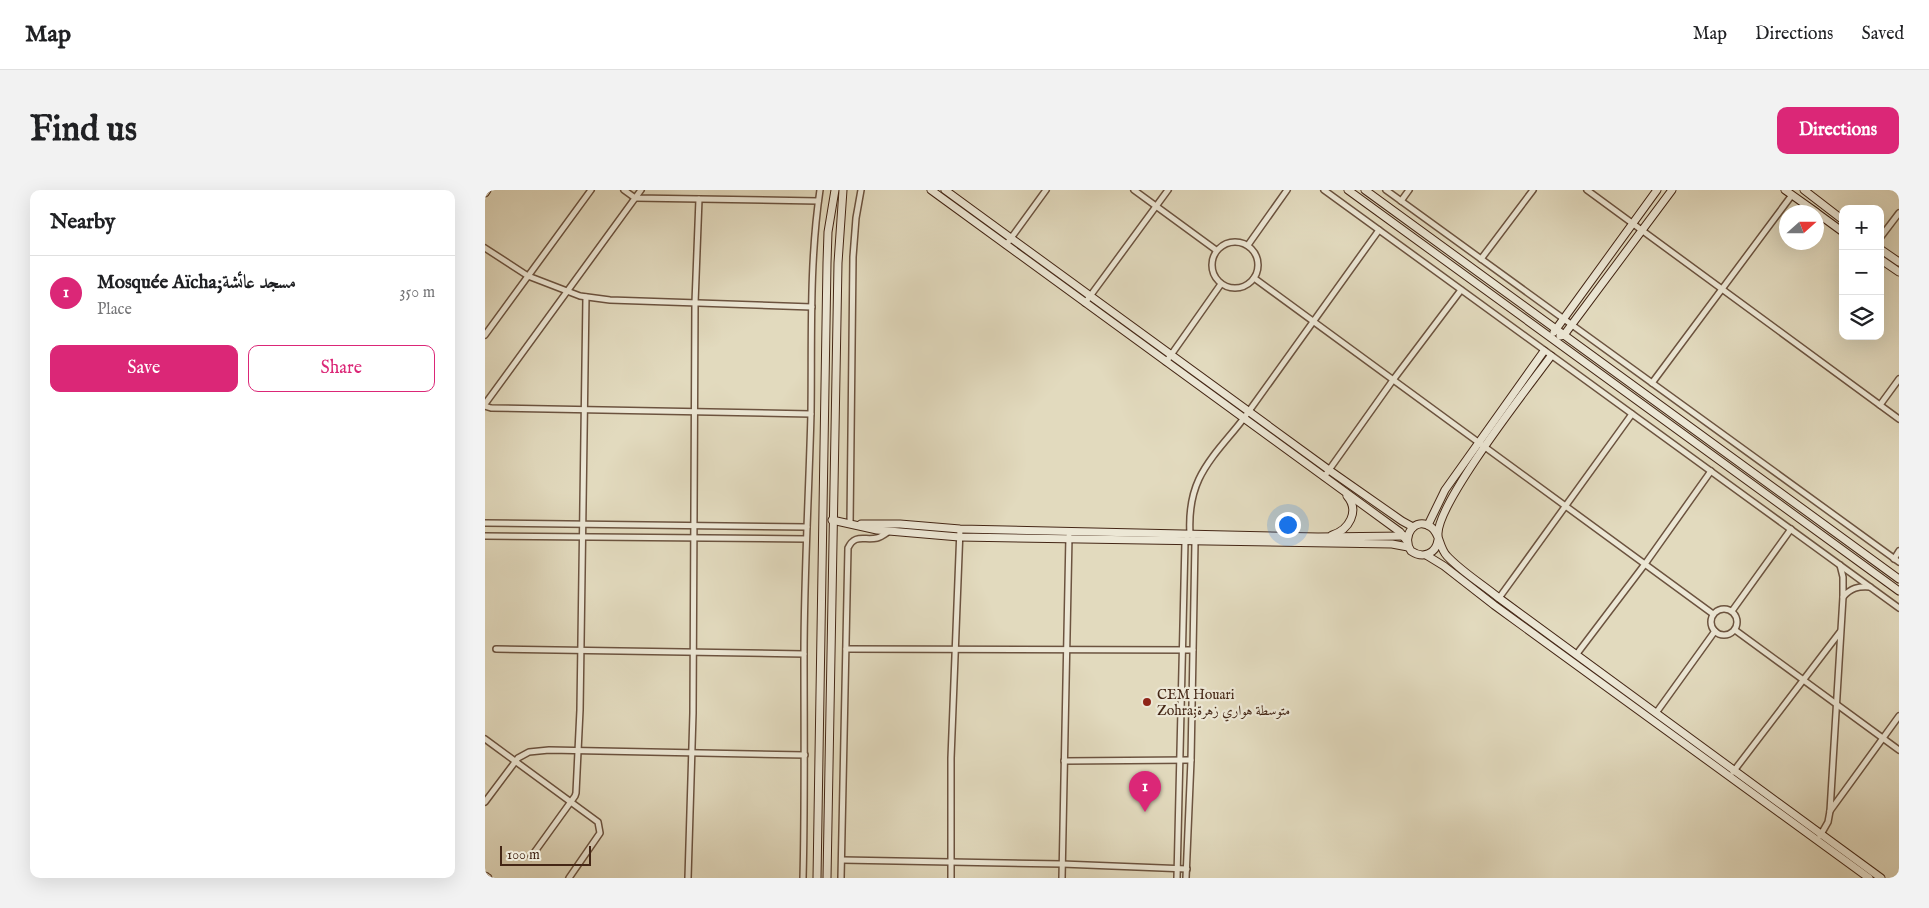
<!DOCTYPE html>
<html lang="en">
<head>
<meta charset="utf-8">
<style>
  :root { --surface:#fff; --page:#f2f2f2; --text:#202124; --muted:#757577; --line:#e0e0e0; --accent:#db2777 }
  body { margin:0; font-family:"IM FELL English",Amiri,serif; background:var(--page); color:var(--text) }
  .controls { position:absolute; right:15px; top:15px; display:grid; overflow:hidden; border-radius:10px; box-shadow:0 5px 20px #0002 }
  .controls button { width:45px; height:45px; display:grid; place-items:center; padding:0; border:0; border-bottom:1px solid var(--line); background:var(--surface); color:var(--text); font:25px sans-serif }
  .compass { position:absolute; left:1294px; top:15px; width:45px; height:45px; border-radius:50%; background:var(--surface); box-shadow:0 5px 20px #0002; rotate:69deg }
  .scale { position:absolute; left:15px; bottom:12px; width:91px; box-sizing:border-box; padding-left:5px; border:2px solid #442615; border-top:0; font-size:14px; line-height:18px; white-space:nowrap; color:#442615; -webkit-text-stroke:4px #ece7d5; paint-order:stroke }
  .you { position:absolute; left:802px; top:334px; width:18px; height:18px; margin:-12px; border:4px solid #fff; border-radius:50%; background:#1a73e8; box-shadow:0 0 0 8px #1a73e833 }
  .badge { display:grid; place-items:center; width:32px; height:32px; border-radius:50%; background:var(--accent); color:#fff; font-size:16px; font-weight:700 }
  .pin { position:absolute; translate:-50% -41px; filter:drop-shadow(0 1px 2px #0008) }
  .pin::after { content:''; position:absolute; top:26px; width:18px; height:15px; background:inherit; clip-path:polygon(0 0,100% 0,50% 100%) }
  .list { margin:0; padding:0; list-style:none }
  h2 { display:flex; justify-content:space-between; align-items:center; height:65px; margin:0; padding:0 20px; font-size:21px }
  h2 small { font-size:16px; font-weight:400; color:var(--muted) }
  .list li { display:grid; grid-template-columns:32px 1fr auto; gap:15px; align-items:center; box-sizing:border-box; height:75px; padding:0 20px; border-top:1px solid var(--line) }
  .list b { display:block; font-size:19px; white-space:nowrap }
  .list p { margin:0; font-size:16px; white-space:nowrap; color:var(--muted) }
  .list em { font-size:16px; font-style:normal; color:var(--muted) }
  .actions { display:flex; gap:10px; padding:15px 20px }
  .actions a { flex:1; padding:11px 0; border:1px solid var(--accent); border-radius:10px; text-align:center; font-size:18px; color:var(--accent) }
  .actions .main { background:var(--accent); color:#fff }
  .icon { flex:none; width:28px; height:28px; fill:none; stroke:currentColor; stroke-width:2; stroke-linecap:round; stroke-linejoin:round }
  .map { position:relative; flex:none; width:1414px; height:688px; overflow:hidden; border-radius:10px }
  header { display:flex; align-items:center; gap:30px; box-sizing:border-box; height:70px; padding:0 25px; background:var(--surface); border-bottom:1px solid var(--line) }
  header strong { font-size:24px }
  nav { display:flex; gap:28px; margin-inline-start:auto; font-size:18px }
  .intro { display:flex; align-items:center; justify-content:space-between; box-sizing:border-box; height:120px; padding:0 30px }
  h1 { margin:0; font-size:35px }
  .button { padding:12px 22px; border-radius:10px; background:var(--accent); color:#fff; font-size:18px; font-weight:700 }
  main { display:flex; gap:30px; padding:0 30px }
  aside { flex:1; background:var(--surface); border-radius:10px; box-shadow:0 5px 20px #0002 }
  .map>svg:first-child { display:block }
</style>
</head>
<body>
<header>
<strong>Map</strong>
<nav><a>Map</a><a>Directions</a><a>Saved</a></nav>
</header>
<div class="intro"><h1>Find us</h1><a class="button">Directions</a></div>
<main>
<aside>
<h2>Nearby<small></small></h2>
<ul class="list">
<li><span class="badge">1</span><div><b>Mosquée Aïcha;مسجد عائشة</b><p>Place</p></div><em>350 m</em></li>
</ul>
<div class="actions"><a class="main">Save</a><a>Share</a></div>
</aside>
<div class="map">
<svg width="1414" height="688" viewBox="0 0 1414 688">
  <rect width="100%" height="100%" fill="#e2dabe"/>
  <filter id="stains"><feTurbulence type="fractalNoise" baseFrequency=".004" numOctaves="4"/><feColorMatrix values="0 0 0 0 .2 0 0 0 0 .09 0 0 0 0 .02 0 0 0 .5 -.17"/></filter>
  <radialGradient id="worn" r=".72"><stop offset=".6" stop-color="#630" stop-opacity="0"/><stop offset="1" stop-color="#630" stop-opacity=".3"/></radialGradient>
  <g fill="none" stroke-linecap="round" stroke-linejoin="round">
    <g stroke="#6c533f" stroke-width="8">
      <g id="street">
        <path d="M139,0L150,8L333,11"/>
        <path d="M649,0L731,60"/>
        <path d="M839,0L1414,418"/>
        <path d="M901,0L1414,372"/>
        <path d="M1102,0L1414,229"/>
        <path d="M916,11L924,0"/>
        <path d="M1395,48L1414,23"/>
        <circle cx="750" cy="75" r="23"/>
        <path d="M521,55L561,0"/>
        <path d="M763,55L802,0"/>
        <path d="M0,58L43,86L95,106L125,110L327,117"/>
        <path d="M996,69L1048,0"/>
        <path d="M769,88L1228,424"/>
        <path d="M600,113L683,0"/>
        <path d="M0,145L106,0"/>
        <path d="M681,172L736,94"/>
        <path d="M1167,193L1307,5"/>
        <path d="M0,214L156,0"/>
        <path d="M1395,215L1414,189"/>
        <path d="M0,216L6,218L326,224"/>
        <path d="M839,287L908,190L976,100"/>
        <path d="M0,333L322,337"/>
        <path d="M365,334L368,67L371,28L376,0"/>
        <path d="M705,344C704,326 706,306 714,289C725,266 744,248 759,228C804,166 849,103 894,40"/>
        <path d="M0,346L321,349"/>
        <path d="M1409,369L1414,361"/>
        <path d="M1355,375L1358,387V407C1366,398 1373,396 1385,397"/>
        <path d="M1014,408L1147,224"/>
        <circle cx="1239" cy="432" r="13"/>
        <path d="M1247,421L1306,339"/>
        <path d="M1250,440L1414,560"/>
        <path d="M11,459L319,464"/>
        <path d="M361,459L708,460"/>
        <path d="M1091,465L1160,374L1226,281"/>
        <path d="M1171,523L1230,441"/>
        <path d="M0,549L113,632L115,643L84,688"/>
        <path d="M579,571L706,570"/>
        <path d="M1248,582L1355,442"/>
        <path d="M0,612L33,568L44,562L64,560L320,565"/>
        <path d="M1345,621L1414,526"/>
        <path d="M1335,646L1343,632L1345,621L1358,407"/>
        <path d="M46,667L90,606L91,603L95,520L101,107"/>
        <path d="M357,670L577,674L702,679"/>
        <path d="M203,688L208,523L210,113L214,9"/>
        <path d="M318,688C320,614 319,539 319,465C319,384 324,303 326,223C327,148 324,74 335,0"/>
        <path d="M356,688L363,358C370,343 380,351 392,348C396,347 400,344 403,342"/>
        <path d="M466,688V568L475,339"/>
        <path d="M577,688L584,346"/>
        <path d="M692,688L700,352L702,349"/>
        <path d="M701,688L706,570L710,352L708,349"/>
      </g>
    </g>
    <g stroke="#442615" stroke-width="9">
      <g id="secondary">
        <path d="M446,0L915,342L922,351"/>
        <path d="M460,0L844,280L917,331L928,337"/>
        <path d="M863,0L1414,401"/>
        <path d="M880,0L1414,389"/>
        <path d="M1300,0L1331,22"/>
        <path d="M1319,0L1358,30"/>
        <path d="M0,3L2,0"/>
        <path d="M1332,23L1358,42"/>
        <path d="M1395,59L1414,72"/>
        <path d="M1395,69L1414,82"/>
        <path d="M1069,142L1172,0"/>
        <path d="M1075,146L1079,145L1187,0"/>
        <path d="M347,330L392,340L474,347L907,354L923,357"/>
        <path d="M376,334H415L475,339L833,347L920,346"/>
        <path d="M943,335L960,300L1059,161"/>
        <path d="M847,345C864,340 875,321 862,306"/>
        <path d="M953,345C951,314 1044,196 1066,166"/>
        <path d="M953,350C951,364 938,369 926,361C916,346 930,326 946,337C955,343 954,358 962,366C977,382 997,394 1014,408L1396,688"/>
        <path d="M941,365L959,376L1009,415L1384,688"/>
        <path d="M0,686L3,688"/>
        <path d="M332,688L342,73L343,42L350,0"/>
        <path d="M342,688L353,73L358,0"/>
      </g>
    </g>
    <use href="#street" stroke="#ece7d5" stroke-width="5"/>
    <use href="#secondary" stroke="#ece7d5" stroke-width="7"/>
  </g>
  <circle fill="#8f2418" stroke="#ece7d5" stroke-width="2" cx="662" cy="512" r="5"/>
  <g text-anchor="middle" stroke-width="4.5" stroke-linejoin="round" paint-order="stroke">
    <g font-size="14" fill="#442615" stroke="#ece7d5" text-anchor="start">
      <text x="672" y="509">CEM Houari<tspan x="672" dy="16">Zohra;متوسطة هواري زهرة</tspan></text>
    </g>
  </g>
  <rect width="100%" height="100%" filter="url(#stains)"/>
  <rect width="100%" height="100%" fill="url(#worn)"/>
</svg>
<div class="controls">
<button>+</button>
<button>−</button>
<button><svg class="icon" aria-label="layers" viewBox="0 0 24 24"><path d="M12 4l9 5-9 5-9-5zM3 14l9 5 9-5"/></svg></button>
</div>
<svg class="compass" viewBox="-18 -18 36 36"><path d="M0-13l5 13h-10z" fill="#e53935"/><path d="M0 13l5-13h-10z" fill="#757577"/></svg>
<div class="scale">100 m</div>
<div class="you"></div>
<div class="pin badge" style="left:660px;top:622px">1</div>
</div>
</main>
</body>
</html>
